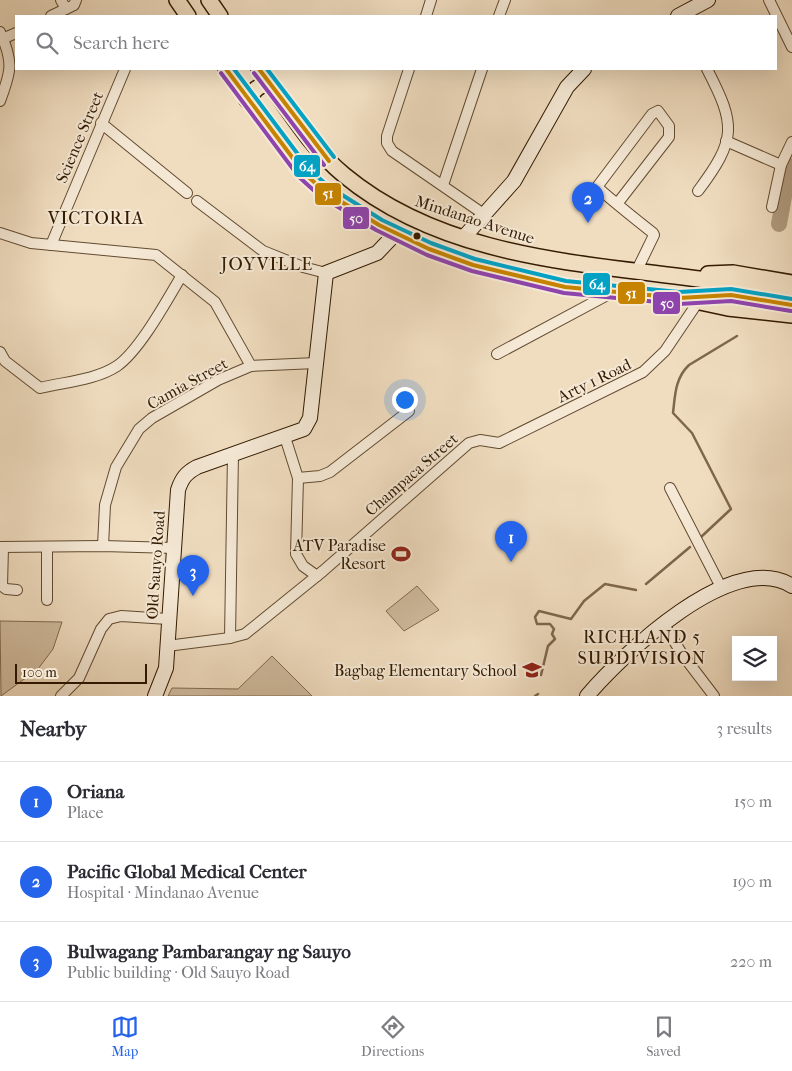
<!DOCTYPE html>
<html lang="en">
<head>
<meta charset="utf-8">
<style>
  :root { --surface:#fff; --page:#f2f2f3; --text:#2b2b33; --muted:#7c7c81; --line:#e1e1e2; --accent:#2563eb }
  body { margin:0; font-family:"IM FELL French Canon",serif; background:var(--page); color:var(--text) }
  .controls { position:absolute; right:15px; bottom:15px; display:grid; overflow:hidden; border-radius:0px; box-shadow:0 5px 20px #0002 }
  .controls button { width:45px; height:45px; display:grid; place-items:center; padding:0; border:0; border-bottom:1px solid var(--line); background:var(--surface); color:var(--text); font:25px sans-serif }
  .scale { position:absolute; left:15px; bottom:12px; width:132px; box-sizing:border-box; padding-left:5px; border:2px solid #331a00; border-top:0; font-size:14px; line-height:18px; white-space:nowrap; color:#331a00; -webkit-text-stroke:4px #f5e9d6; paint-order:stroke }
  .you { position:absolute; left:404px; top:399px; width:18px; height:18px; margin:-12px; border:4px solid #fff; border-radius:50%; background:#1a73e8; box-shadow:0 0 0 8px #1a73e833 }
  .badge { display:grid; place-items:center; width:32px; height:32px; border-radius:50%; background:var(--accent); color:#fff; font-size:16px; font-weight:700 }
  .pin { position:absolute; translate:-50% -41px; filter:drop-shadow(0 1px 2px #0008) }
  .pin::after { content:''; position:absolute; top:26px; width:18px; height:15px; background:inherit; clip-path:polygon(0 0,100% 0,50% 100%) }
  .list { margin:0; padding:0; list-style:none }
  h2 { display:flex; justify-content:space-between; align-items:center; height:65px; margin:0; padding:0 20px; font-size:21px }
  h2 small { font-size:16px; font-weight:400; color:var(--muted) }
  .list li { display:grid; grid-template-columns:32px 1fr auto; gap:15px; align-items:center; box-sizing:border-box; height:80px; padding:0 20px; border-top:1px solid var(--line) }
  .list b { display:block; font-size:19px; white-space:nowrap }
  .list p { margin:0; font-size:16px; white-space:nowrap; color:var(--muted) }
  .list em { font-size:16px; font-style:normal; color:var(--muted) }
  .icon { flex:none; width:28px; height:28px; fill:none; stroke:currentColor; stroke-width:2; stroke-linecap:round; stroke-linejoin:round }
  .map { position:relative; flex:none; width:792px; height:696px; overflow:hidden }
  .search { position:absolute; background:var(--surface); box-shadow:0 5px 20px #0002; left:15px; right:15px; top:15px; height:55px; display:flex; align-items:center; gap:12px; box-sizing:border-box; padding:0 18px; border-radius:0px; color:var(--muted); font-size:19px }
  .sheet { height:305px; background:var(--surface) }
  nav { display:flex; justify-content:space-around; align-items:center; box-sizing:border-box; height:70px; border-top:1px solid var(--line); background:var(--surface); font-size:14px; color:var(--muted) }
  nav a { display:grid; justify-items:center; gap:2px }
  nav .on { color:var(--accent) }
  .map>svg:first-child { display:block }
</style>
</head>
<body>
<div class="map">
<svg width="792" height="696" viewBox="0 0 792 696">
  <rect width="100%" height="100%" fill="#f0ddc0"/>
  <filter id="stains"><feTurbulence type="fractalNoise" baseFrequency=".004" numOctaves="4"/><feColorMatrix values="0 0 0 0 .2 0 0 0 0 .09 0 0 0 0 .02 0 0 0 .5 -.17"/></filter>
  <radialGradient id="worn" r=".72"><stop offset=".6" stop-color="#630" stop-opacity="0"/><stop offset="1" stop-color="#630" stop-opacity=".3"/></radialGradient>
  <g fill="#d0bc9f" stroke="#826b50">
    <path d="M417,586L439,610L404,631L386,611Z"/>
    <path d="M0,621L62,622L53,649L38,669L1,696Z"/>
    <path d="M272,656L312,696H168L172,688L238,689Z"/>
  </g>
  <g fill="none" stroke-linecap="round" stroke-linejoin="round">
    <g stroke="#7e674c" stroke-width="2.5">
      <path d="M701,537L731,509L692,433L673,413C675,396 675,378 689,365L737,336"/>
      <path d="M646,584L690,547"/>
      <path d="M541,675L548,646L555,639L552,634L554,629L550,624H537L535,617L539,611L571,619L584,601L605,584L636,590"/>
      <path d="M535,696L538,694"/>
    </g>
    <path stroke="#b09b7f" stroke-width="16" d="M779,224L787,180L792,166"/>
    <g stroke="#624b30" stroke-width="12">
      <g id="street">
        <path d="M61,0L66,9"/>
        <path d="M769,0L792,47"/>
        <path d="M51,16L74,5L76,0"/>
        <path d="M426,16L431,0"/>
        <path d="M499,16L505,0"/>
        <path d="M0,32C14,62 11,72 0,101"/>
        <path d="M0,40L16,33"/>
        <path d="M409,69L387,136V143L392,151L485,215"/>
        <path d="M101,123L187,193"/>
        <path d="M726,141L781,165"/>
        <path d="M443,185L482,69"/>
        <path d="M698,191C737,139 736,125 707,69"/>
        <path d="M197,201L263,251L303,267L326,273"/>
        <path d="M617,204L669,137V126L658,111L652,114L597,187C615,203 634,218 653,233L654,235L636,272"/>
        <path d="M772,207L781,165L792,142"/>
        <path d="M0,233L31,243L156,255L215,302L251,366"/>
        <path d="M51,245L125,69"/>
        <path d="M0,352L5,361L40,388C64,382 96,380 117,366C140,350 167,300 182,275"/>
        <path d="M497,354L611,293"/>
        <path d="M285,437L298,478L296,554L303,566L317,576"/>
        <path d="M298,478L320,476L330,472L409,411"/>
        <path d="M670,488L722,589"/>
        <path d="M103,546L105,505L116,467L139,429L152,418L218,380L251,366L316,363"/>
        <path d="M0,547L103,546L174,548"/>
        <path d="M3,547L2,586L6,589L17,590"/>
        <path d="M47,600V547"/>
        <path d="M663,623L682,654L714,696"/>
        <path d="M230,638L233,454"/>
        <path d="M167,646L230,638L245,634L323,571L469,443L480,440L499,443L643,372L665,351L698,302"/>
        <path d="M61,696L79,678L101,629L109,619L121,616L168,619"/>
      </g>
    </g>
    <g stroke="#331a00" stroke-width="16">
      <g id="secondary">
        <path d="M678,16L708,0"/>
        <path d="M464,237L514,181L567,87L584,69"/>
        <path d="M155,696L166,668L178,490C182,478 186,473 197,467L304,429L310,418L326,273L377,253L395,234"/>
        <path d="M587,696C622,655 733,548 792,586"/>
      </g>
    </g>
    <g stroke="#331a00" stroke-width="18">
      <g id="primary">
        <path d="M177,0L188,16"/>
        <path d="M209,0L220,16"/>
        <path d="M226,69L304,173L324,191L379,225L429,249L473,265L565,287L679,298L731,295L792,305"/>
        <path d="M259,69C285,104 310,147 344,175C467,277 645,261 792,295"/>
        <path d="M247,100L256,89L268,81"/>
        <path d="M708,274L733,273L792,283"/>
        <path d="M700,302L728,308L792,315"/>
      </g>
    </g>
    <use href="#street" stroke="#f5e9d6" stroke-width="10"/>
    <use href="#secondary" stroke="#f5e9d6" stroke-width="14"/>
    <use href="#primary" stroke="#f0ddc0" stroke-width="15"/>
    <g stroke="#f5e9d6" stroke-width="8">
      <g id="bus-1">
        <path d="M226,69L304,173L324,191L379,225L429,249L473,265L565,287L679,298L731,295L792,305"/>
        <path d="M259,69L329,161"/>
      </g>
    </g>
    <g stroke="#f5e9d6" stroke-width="8">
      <g id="bus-2">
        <path d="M221,73L299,177L320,196L376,230L427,255L472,271L564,293L679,304L731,301L791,311"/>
        <path d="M254,73L324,165"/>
      </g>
    </g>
    <g stroke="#f5e9d6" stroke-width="8">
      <g id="bus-3">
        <path d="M234,69L309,169L328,186L382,220L431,243L475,259L566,281L679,292L731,289L792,299"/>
        <path d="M267,69L334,157"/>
      </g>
    </g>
    <use href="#bus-1" stroke="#c68300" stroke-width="4"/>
    <use href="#bus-2" stroke="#8e44ad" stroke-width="4"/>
    <use href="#bus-3" stroke="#03a2c4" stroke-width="4"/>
  </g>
  <defs>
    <g id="stadium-bare" transform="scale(1.5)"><path d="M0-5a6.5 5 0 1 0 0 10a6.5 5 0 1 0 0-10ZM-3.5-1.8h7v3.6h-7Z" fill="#8f2418" stroke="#f5e9d6" stroke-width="2.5" paint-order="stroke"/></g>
    <g id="school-bare" transform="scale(1.5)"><path d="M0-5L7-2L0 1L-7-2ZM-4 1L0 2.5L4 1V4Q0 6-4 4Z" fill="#8f2418" stroke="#f5e9d6" stroke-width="2.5" paint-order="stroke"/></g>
  </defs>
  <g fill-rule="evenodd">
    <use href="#stadium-bare" x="401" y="554"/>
    <use href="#school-bare" x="532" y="670"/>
  </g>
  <circle fill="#331a00" stroke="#f5e9d6" stroke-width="2" cx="417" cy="236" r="4.5"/>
  <g text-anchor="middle" stroke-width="4" stroke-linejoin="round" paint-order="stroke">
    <g font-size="16" fill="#331a00" stroke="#f5e9d6">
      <text transform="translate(79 137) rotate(-67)" y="6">Science Street</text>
      <text transform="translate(475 219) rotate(18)" y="6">Mindanao Avenue</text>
      <text transform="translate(594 380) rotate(-26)" y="6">Arty 1 Road</text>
      <text transform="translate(187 383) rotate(-29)" y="6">Camia Street</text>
      <text transform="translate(411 474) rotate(-41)" y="6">Champaca Street</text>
      <text transform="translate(155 565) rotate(-86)" y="6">Old Sauyo Road</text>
    </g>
    <g font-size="16" fill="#331a00" stroke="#f5e9d6" text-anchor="end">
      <text x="386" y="551">ATV Paradise<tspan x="386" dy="18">Resort</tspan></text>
      <text x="517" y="676">Bagbag Elementary School</text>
    </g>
    <g font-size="18" letter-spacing="1" fill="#331a00" stroke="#f5e9d6">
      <text x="96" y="224">VICTORIA</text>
      <text x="267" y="270">JOYVILLE</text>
      <text x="642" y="643">RICHLAND 5<tspan x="642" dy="21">SUBDIVISION</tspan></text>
    </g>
  </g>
  <g stroke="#f5e9d6" stroke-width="2">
    <rect x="293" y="154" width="28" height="24" rx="5" fill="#03a2c4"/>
    <rect x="314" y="182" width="28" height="24" rx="5" fill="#c68300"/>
    <rect x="342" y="206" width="28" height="24" rx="5" fill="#8e44ad"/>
    <rect x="582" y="272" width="29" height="24" rx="5" fill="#03a2c4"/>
    <rect x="617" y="281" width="29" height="24" rx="5" fill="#c68300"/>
    <rect x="652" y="291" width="29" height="24" rx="5" fill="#8e44ad"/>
  </g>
  <g font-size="14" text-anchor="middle" font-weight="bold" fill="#fff">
    <text x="307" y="171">64</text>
    <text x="328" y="198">51</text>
    <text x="356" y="223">50</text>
    <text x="597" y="289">64</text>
    <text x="631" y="298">51</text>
    <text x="667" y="308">50</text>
  </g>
  <rect width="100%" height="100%" filter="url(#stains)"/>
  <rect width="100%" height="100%" fill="url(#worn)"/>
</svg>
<div class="controls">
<button><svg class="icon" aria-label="layers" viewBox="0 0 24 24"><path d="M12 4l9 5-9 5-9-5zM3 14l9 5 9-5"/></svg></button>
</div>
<div class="scale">100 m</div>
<div class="you"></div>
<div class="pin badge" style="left:511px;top:562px">1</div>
<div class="pin badge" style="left:588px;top:223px">2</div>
<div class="pin badge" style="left:193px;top:596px">3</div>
<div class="search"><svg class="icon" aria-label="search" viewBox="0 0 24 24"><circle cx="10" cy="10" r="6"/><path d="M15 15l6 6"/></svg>Search here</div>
</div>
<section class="sheet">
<h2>Nearby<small>3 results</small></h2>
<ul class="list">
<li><span class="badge">1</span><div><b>Oriana</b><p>Place</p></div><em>150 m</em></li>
<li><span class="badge">2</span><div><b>Pacific Global Medical Center</b><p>Hospital · Mindanao Avenue</p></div><em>190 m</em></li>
<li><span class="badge">3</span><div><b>Bulwagang Pambarangay ng Sauyo</b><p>Public building · Old Sauyo Road</p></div><em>220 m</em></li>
</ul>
</section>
<nav>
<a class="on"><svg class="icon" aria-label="map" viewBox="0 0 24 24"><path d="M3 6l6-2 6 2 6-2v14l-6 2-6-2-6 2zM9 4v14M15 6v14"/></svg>Map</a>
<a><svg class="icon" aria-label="directions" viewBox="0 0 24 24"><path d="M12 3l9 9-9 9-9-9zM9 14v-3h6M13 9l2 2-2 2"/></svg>Directions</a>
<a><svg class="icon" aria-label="saved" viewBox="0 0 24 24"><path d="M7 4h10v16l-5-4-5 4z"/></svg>Saved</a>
</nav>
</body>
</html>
